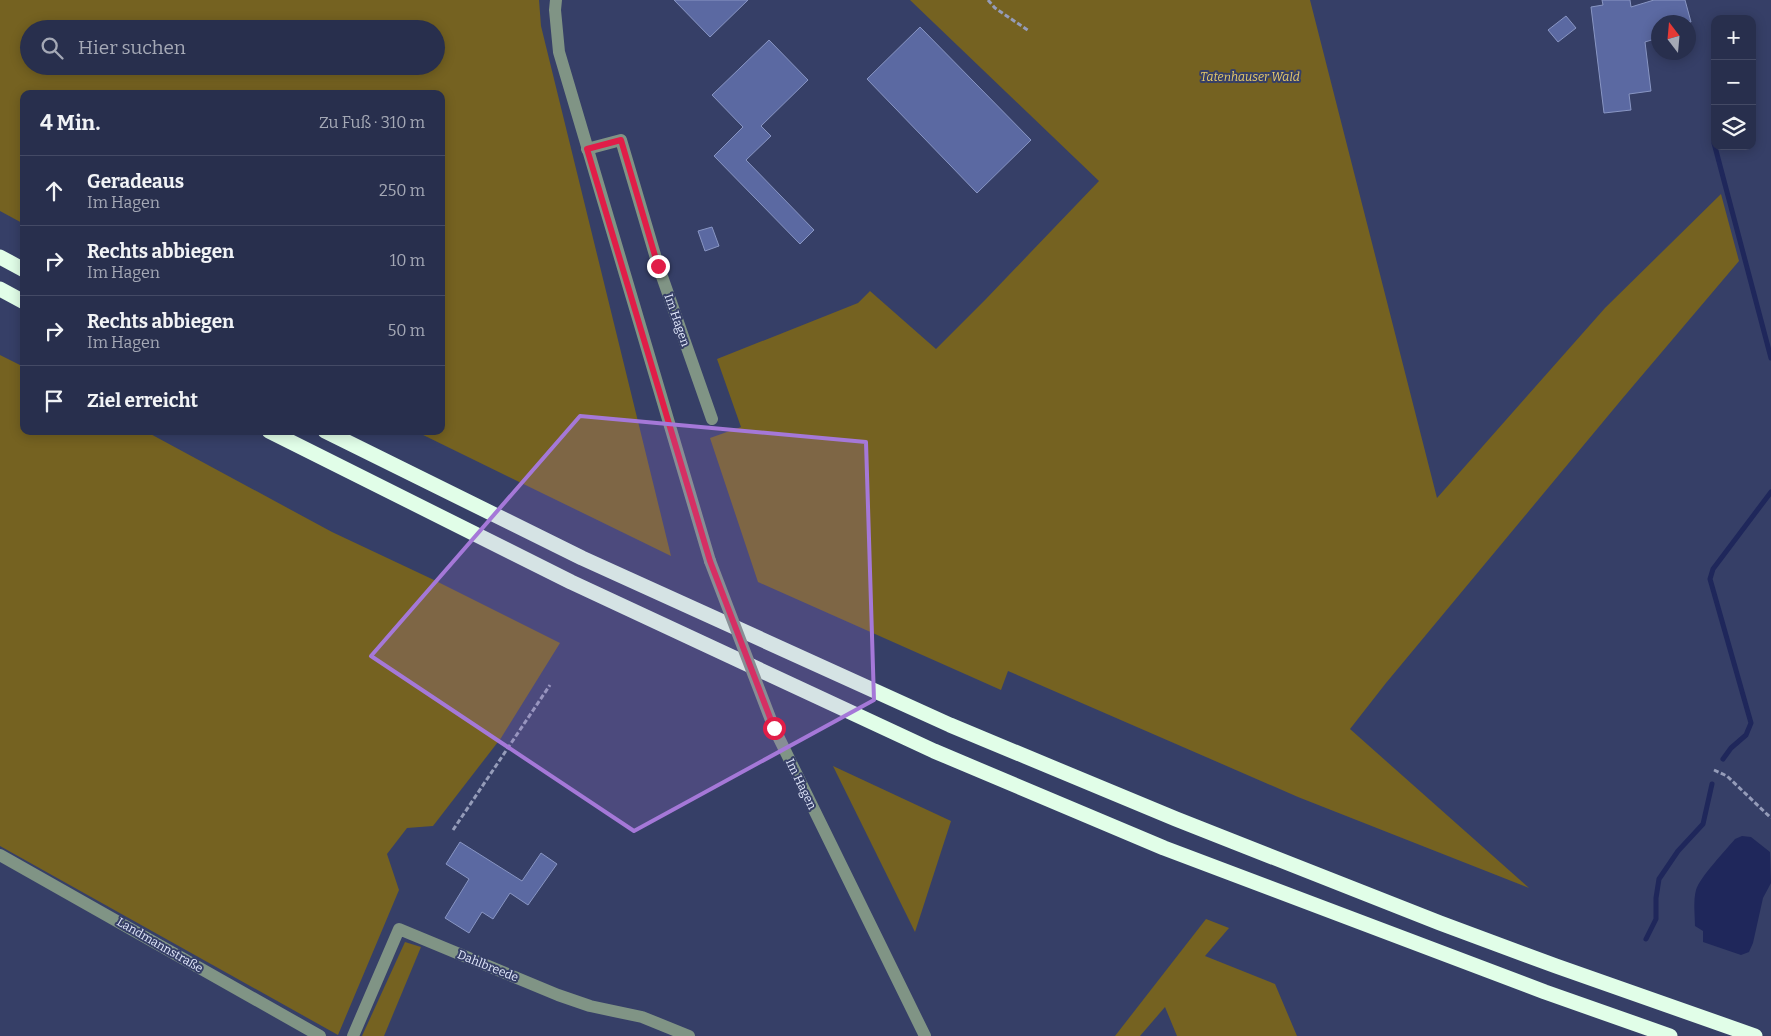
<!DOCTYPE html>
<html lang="de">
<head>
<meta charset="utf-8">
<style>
  :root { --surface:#282f4d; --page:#343b57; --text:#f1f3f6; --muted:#a5a9b6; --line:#444a65 }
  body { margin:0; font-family:Bitter,serif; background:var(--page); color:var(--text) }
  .controls { position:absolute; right:15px; top:15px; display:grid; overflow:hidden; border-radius:10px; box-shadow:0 2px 12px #0003 }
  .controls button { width:45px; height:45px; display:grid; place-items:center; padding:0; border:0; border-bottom:1px solid var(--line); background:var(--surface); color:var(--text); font:25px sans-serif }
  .compass { position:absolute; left:1651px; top:15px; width:45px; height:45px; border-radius:50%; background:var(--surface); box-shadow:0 2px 12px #0003; rotate:344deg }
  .stop { position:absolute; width:15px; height:15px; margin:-11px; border:4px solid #e11d48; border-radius:50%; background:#fff }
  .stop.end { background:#e11d48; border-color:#fff; box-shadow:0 1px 5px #0008 }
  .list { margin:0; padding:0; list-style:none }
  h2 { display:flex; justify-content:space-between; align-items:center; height:65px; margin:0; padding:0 20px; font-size:21px }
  h2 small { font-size:16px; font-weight:400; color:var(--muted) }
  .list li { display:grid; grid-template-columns:32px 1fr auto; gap:15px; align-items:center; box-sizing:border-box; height:70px; padding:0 20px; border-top:1px solid var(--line) }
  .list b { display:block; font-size:19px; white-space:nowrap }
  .list p { margin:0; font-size:16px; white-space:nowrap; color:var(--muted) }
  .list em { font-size:16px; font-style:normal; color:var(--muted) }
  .icon { flex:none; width:28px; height:28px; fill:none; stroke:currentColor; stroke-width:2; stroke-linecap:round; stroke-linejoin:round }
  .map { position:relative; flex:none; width:1771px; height:1036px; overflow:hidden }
  .search { position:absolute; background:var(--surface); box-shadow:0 2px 12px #0003; left:20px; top:20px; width:425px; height:55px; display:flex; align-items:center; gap:12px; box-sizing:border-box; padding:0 18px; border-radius:28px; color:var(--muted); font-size:19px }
  .panel { position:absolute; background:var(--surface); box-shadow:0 2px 12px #0003; left:20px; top:90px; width:425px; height:345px; border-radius:10px }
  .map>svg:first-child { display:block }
</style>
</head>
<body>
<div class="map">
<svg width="1771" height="1036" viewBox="0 0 1771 1036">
  <rect width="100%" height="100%" fill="#363f67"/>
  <g fill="#756221" fill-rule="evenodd">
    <path d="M0,0H539L541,26L671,556L415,431H441V94H24V224L0,211ZM29,29H436V66H29Z"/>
    <path d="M910,0H1310L1437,498L1605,308L1721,194L1739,261L1622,399L1386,683L1350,729L1529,888L1298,797L1008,671L1001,690L758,582L710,438L741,427L717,359L858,303L870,291L936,349L985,300L1099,181Z"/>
    <path d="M0,355L24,367V431H145L332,532L434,580L560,643L501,738L433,826L407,828L387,854L399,890L338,1035L0,846Z"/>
    <path d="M833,766L951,821L915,932Z"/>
    <path d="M1206,919L1229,928L1205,956L1275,984L1297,1036H1177L1165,1007L1140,1036H1115Z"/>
    <path d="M405,942L421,947L384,1036H362Z"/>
  </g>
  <path fill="#1f275b" d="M1742,836L1751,837L1770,852L1771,883L1763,898L1753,943L1749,952L1741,955L1703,942V931L1695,926C1695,915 1693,901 1696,890C1700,877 1725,851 1735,839Z"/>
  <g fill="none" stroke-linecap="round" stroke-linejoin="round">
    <g stroke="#1f275b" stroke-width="5">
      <path d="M1714,143L1771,358"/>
      <path d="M1723,759L1731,748L1746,735L1751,723L1710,579L1713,569L1771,492"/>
      <path d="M1646,939L1656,919V898L1659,879L1678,851L1703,824L1712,784"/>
    </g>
  </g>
  <g fill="#5b69a2" stroke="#8996c4">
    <path d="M674,0H748L710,37Z"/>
    <path d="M1602,0H1630L1631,7L1654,0H1685L1691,22H1658V38L1645,42L1651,91L1629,94L1631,110L1604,113L1591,7L1603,5Z"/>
    <path d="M1566,16L1576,28L1558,42L1548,30Z"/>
    <path d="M920,27L1031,140L977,193L867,79Z"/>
    <path d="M769,40L808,80L761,126L771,136L746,160L814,230L800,244L714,156L743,127L712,95Z"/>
    <path d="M712,227L719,246L705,251L698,231Z"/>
    <path d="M460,842L522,881L541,853L557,864L528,905L510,893L493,919L482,912L469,933L445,918L469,879L446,864Z"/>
  </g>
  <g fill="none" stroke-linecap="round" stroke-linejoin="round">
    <g stroke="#959cb9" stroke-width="3" stroke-dasharray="5 2.5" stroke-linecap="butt">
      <path d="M988,0L995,8L1029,31"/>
      <path d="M1714,770L1727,776L1771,818"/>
      <path d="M453,830L550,685"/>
    </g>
    <g stroke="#809485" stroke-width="12">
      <path d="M556,0L555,10L559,52L710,561"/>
      <path d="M587,149L621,140L658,265L712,419"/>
      <path d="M774,728L925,1036"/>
      <path d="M0,855L320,1036"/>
      <path d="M353,1036L399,929L558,995L590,1006L642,1017L689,1036"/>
    </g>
    <g stroke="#e1fee8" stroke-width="15">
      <path d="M0,257L24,270"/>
      <path d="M0,289L24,302"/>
      <path d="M269,431L571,582L934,751L1164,848L1545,992L1670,1036"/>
      <path d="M325,431L582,558L950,725L1176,819L1440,923L1556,966L1755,1036"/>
    </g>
    <path stroke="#809485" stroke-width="12" d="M710,561L774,728"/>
  </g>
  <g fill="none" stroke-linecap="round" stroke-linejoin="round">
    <path stroke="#e11d48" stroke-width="6" d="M658,266L621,140L587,149L710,561L774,728"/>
  </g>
  <path fill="#a578d8" fill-opacity="0.2" stroke="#a578d8" stroke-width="4" stroke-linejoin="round" d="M580,416L866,442L874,700L634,831L371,656Z"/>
  <g text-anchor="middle" stroke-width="4" stroke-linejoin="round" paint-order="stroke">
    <g font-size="12" font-style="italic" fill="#e9cb69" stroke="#363f67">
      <text x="1250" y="81">Tatenhauser Wald</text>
    </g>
    <g font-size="12" fill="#e3e9fd" stroke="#363f67">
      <text transform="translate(677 320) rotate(71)" y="4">Im Hagen</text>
      <text transform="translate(801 784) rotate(64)" y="4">Im Hagen</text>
      <text transform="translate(160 945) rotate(30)" y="4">Landmannstraße</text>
      <text transform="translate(488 966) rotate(22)" y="4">Dahlbreede</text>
    </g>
  </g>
</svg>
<div class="controls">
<button>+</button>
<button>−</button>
<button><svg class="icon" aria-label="layers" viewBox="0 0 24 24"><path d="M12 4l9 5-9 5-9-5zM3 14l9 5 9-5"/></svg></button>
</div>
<svg class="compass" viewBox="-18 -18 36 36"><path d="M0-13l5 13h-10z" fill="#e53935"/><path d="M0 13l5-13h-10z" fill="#a5a9b6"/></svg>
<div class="stop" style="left:774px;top:728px"></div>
<div class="stop end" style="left:658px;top:266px"></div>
<div class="search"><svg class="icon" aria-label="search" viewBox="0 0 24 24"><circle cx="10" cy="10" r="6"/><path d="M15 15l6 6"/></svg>Hier suchen</div>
<section class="panel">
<h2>4 Min.<small>Zu Fuß · 310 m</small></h2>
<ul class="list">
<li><svg class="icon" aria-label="ahead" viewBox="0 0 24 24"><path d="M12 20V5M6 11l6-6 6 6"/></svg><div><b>Geradeaus</b><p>Im Hagen</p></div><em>250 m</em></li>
<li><svg class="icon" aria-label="right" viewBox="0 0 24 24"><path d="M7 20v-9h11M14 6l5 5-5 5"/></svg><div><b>Rechts abbiegen</b><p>Im Hagen</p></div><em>10 m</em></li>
<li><svg class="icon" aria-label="right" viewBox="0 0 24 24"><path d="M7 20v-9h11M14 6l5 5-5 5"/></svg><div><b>Rechts abbiegen</b><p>Im Hagen</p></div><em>50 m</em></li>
<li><svg class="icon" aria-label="arrive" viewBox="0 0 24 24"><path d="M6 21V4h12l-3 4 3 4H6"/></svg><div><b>Ziel erreicht</b></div></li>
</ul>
</section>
</div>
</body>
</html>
